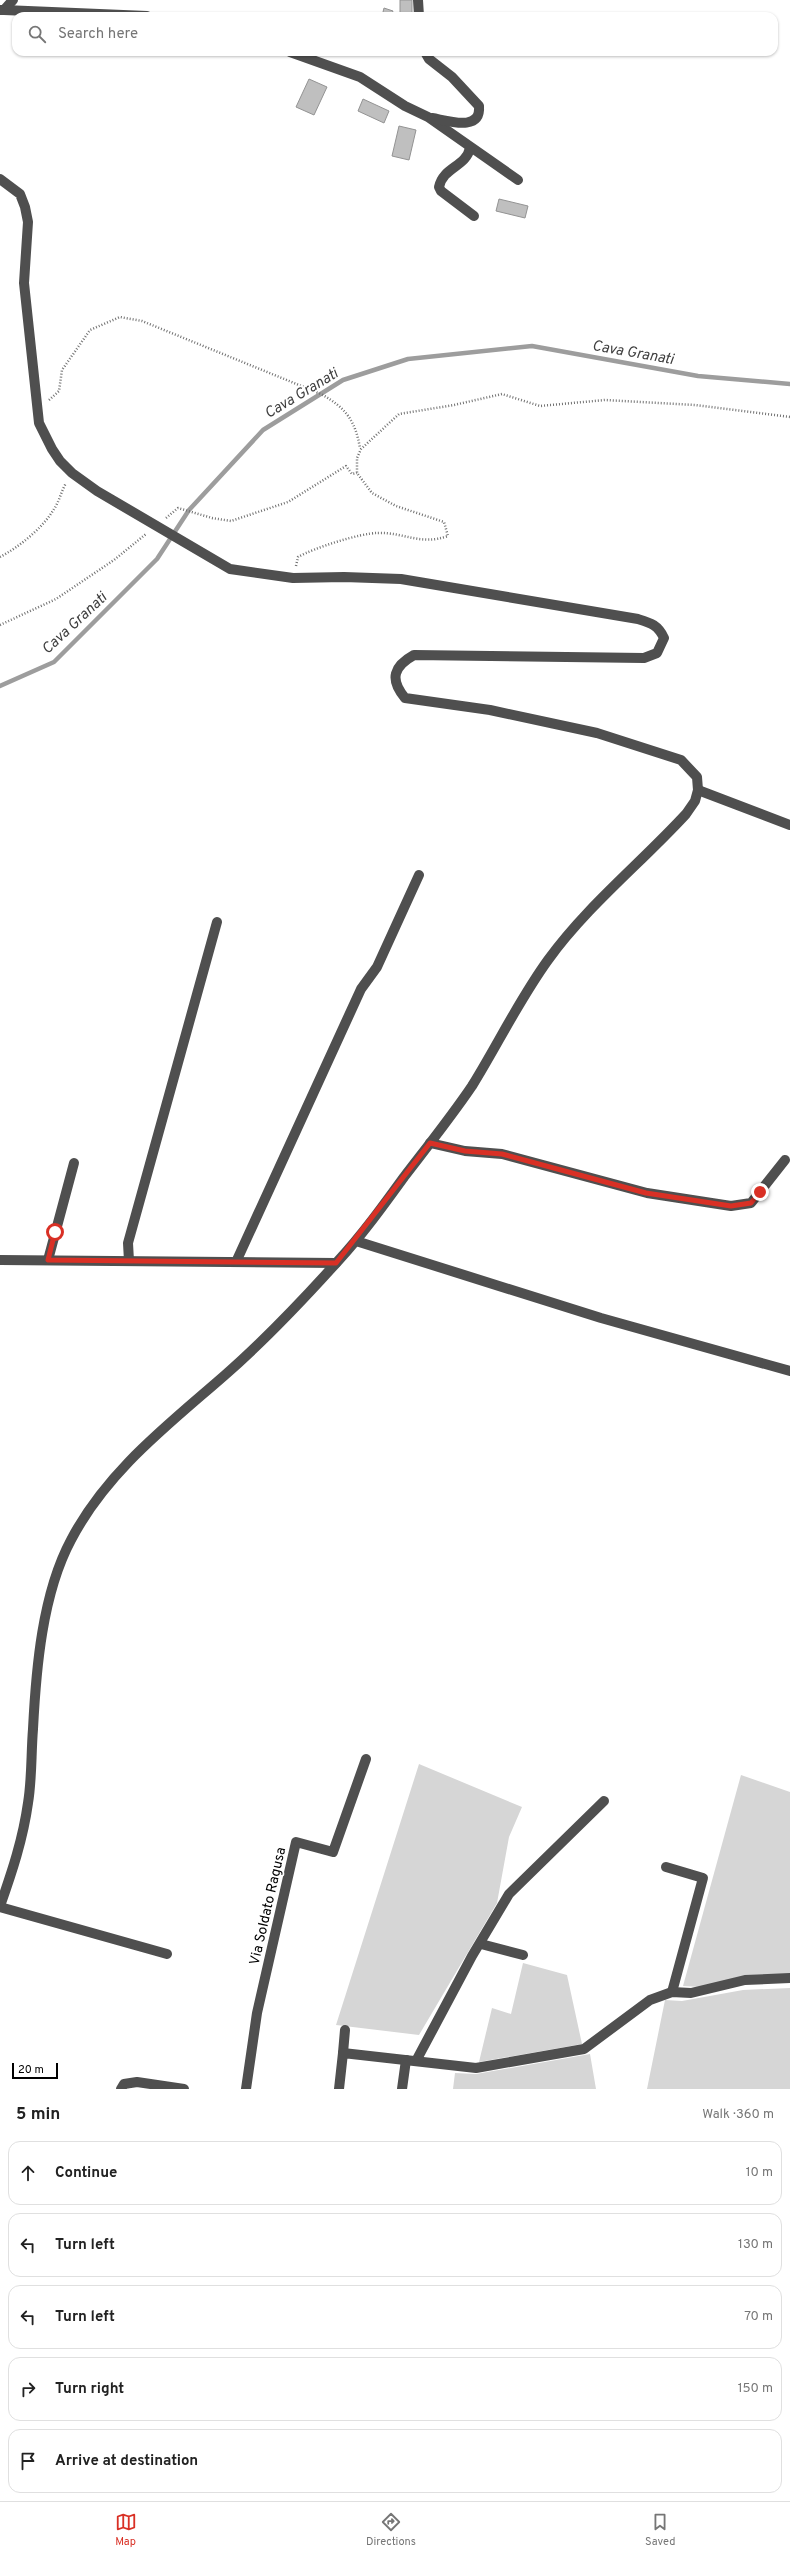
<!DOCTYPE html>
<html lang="en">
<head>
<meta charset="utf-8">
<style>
  :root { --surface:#fff; --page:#f2f2f2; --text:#222; --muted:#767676; --line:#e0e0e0; --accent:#d93025 }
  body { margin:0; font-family:Overpass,sans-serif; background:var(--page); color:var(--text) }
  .scale { position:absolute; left:12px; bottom:10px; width:46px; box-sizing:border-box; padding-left:4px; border:2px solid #000; border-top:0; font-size:11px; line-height:14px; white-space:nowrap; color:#000; -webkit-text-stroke:3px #fff; paint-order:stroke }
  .stop { position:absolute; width:12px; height:12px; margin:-9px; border:3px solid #d93025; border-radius:50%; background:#fff }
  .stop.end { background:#d93025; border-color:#fff; box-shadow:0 1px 4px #0008 }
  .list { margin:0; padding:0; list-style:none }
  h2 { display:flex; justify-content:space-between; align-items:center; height:52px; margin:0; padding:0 16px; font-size:17px }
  h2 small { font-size:13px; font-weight:400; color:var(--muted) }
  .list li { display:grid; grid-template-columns:26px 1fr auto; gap:12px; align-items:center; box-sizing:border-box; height:64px; margin:0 8px 8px; padding:0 8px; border:1px solid var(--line); border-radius:12px }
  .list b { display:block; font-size:15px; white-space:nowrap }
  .list em { font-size:13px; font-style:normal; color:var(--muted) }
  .icon { flex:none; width:22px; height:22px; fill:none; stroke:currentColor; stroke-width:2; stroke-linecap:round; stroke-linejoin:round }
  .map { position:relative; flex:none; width:790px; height:2089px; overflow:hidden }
  .search { position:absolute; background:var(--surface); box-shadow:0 1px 3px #0004; left:12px; right:12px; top:12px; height:44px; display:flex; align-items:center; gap:10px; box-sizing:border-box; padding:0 14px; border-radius:12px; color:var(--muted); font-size:15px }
  .sheet { height:412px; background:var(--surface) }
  nav { display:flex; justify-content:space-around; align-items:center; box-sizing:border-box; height:56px; border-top:1px solid var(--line); background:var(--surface); font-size:11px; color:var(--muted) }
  nav a { display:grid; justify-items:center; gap:2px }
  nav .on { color:var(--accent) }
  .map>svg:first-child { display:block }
</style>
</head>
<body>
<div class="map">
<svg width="790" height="2089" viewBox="0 0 790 2089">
  <rect width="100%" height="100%" fill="#fff"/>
  <g fill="#d6d6d6">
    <path d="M419,1764L522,1807L509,1837L497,1903L419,2035L336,2025Z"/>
    <path d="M741,1775L790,1792V1974L701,1987L683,1986Z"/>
    <path d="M523,1963L567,1975L582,2044L479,2062L492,2008L511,2014Z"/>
    <path d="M790,1988V2089H647L665,2000L682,2001L743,1990Z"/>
    <path d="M590,2054L596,2089H453L455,2073L476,2074Z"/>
  </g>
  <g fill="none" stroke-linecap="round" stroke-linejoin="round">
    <path stroke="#9d9d9d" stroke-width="4.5" d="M0,686L54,662L157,559L189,510L263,430L343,380L408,359L532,346L698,376L790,384"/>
  </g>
  <g fill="#bfbfbf" stroke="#939393">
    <rect x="400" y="0" width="12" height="16"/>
    <path d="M384,8L393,11L391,16H382Z"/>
    <path d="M309,79L327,87L314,115L296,107Z"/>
    <path d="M363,99L389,111L384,123L358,111Z"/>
    <path d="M399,126L416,130L409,160L392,156Z"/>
    <path d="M499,199L528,206L525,218L496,211Z"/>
  </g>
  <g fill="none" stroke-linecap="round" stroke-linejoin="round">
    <g stroke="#717171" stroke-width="2.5" stroke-dasharray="1 2" stroke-linecap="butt">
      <path d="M49,400L59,391L62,370L90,330L120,317L142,321L321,394C346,408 355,420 360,448"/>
      <path d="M166,518L178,508L212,518L231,521L288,502L346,466L352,474L357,473"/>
      <path d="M0,557C19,547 43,528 54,509C59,502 61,492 66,483"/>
      <path d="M296,566L298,557C314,548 360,533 378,533C404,532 420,546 448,536L444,522L396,506L372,493L357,473V458L361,449L399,414L454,405L502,394L540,406L605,400L695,405L790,417"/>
      <path d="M0,625L56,599L114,560L146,534"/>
    </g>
    <g stroke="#4f4f4f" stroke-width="10">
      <path d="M418,0L419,16"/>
      <path d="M0,10H4L13,0"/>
      <path d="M4,10L147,16"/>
      <path d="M290,52L360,77L405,106L428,117L518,180"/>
      <path d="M425,52L429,59L452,77L479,106C481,132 449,121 432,118"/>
      <path d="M470,148C466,167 443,167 439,187L441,191L474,216"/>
      <path d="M0,179L20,194L25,207L28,222L24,283L39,423L52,449L60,461L72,473L97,491L230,569L293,578L344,577L401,579L638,619C651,623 658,625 664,638L657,653L644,658L414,655C394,666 389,679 405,698L490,710L597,733L681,760L697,777L698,790L695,801L686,814C641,863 587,906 548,960C519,1000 498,1044 472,1086C451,1117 427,1147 404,1177C383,1206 362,1235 338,1261C302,1301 265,1340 225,1375C168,1425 107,1471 71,1540C42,1594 36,1670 33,1729C31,1754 32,1779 28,1803C23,1839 12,1872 0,1906"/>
      <path d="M698,790L790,825"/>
      <path d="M430,1143L465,1151L502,1154L647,1193L731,1206L751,1203L785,1160"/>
      <path d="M356,1241L601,1318L790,1371"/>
      <path d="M0,1260L336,1263"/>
      <path d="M48,1260L74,1163"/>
      <path d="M129,1261L128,1243L217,922"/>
      <path d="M236,1262L361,989L377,967L419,875"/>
      <path d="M666,1867L703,1878L672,1992"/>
      <path d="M0,1907L167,1954"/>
      <path d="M481,1944L523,1955"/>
      <path d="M343,2053L345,2030"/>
      <path d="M416,2061L472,1956L509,1894L604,1801"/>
      <path d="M121,2089L124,2084L137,2082L184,2089"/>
      <path d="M246,2089L257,2013L296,1842L333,1852L366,1759"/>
      <path d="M339,2089L343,2053L476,2068L584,2049L650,2000L672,1992L691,1993L745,1980L790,1978"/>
      <path d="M402,2089L406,2060"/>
    </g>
  </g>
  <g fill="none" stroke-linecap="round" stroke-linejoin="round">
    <path stroke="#d93025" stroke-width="5" d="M55,1232L48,1260L336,1263L430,1143L465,1151L502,1154L646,1193L731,1206L751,1203L760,1192"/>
  </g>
  <g text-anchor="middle" stroke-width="3.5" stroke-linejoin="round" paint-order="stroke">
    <g font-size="14" fill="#000" stroke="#fff">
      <text transform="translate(267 1906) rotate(-77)" y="5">Via Soldato Ragusa</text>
    </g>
    <g font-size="15" font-style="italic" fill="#3e3e3e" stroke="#fff">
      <text transform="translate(633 352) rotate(10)" y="5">Cava Granati</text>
      <text transform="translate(301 393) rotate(-31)" y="5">Cava Granati</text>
      <text transform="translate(74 623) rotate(-43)" y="5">Cava Granati</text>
    </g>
  </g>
</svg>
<div class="scale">20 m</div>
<div class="stop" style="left:55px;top:1232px"></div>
<div class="stop end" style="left:760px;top:1192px"></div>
<div class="search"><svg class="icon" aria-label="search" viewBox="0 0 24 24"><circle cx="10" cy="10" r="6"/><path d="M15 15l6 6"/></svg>Search here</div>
</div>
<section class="sheet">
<h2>5 min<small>Walk · 360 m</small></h2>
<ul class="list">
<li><svg class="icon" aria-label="ahead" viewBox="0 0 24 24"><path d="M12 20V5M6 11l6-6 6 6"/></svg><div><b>Continue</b></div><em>10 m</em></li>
<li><svg class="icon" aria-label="left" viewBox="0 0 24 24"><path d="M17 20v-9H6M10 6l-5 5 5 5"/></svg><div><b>Turn left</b></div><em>130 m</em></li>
<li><svg class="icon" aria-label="left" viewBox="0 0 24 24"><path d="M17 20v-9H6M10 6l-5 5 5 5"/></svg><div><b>Turn left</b></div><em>70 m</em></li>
<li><svg class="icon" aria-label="right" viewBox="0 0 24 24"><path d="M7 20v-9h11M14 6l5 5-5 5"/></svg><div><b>Turn right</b></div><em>150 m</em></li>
<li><svg class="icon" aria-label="arrive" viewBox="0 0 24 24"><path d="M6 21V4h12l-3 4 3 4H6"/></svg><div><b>Arrive at destination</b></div></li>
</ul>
</section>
<nav>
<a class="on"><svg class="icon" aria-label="map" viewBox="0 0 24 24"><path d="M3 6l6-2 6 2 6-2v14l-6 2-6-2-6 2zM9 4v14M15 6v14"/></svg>Map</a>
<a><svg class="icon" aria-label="directions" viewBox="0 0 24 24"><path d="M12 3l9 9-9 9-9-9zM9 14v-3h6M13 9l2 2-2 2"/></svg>Directions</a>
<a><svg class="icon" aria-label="saved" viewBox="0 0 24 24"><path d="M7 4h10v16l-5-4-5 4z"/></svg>Saved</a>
</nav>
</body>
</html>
